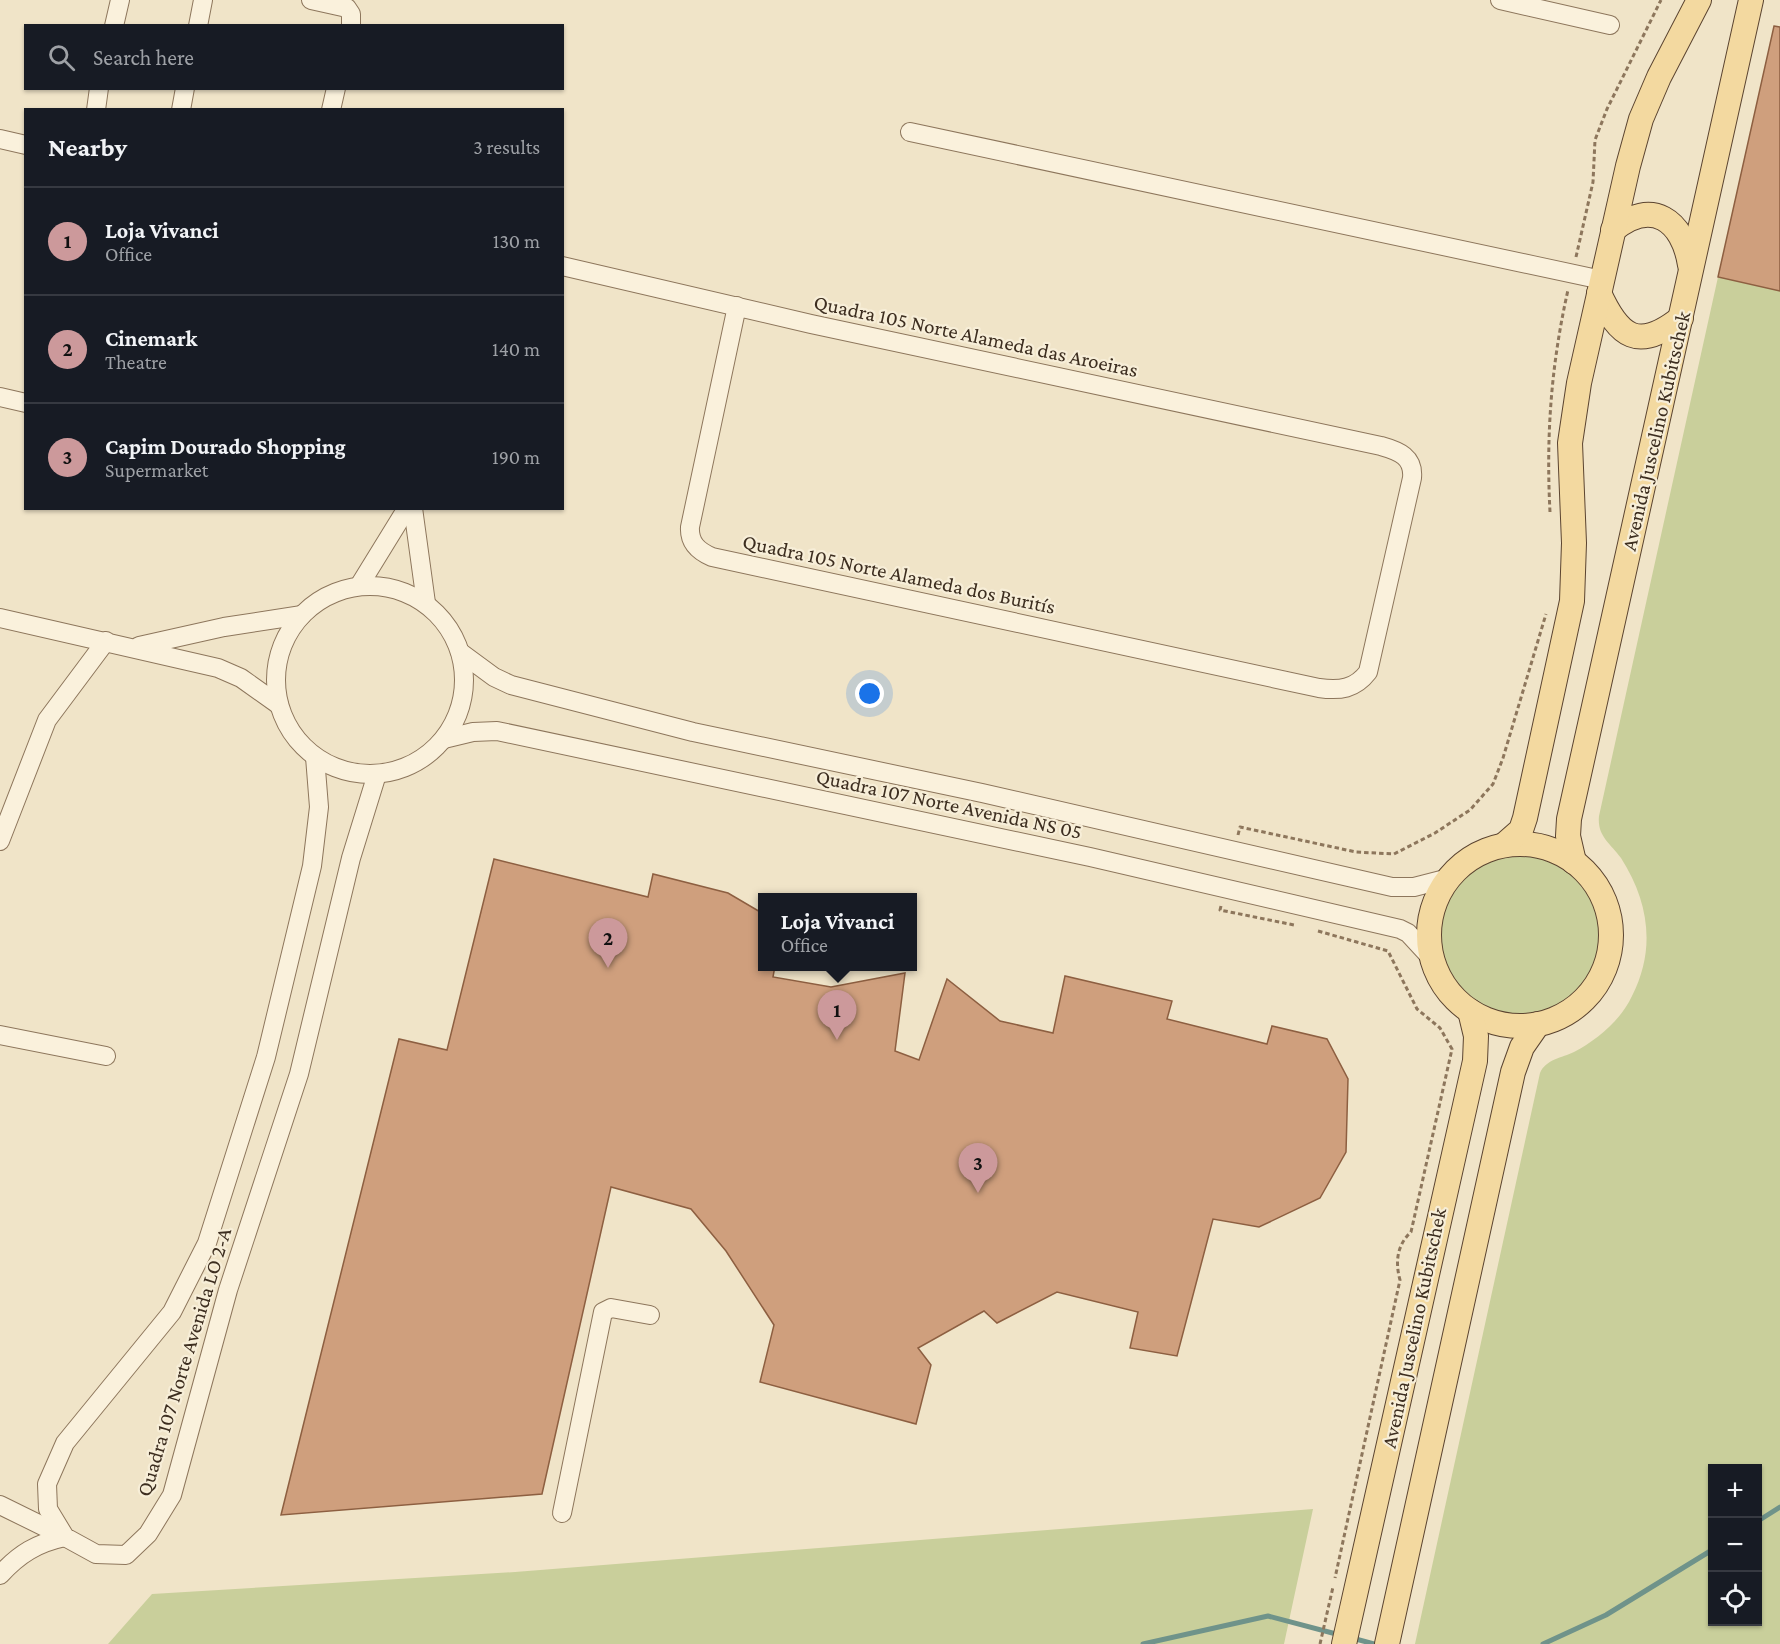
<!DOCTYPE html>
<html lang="en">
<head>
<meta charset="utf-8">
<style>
  :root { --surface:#171b24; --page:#20242c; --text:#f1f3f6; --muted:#9ea1a6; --line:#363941; --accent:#cc999b }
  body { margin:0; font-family:"Crimson Pro",serif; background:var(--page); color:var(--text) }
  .controls { position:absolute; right:18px; bottom:18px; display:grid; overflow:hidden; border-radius:0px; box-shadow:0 2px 4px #0004 }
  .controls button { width:54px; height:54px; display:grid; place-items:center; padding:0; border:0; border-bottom:2px solid var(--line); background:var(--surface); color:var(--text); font:30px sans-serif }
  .you { position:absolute; left:870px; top:694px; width:21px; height:21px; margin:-15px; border:4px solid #fff; border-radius:50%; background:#1a73e8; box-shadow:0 0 0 9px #1a73e833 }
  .badge { display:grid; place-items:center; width:39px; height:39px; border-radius:50%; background:var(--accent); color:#111; font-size:20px; font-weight:700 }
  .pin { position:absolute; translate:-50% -50px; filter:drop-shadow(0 2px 3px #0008) }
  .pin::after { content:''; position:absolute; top:32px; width:21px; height:18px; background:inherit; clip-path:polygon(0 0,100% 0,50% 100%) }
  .popup { position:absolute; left:758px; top:893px; width:159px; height:78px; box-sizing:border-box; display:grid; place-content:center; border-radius:0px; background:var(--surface); filter:drop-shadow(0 2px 4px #0005); font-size:20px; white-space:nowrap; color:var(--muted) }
  .popup b { font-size:22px; color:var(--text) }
  .popup::after { content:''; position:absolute; left:50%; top:100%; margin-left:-12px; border:12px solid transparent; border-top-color:var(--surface) }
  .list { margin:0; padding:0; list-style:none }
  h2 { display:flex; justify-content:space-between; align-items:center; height:78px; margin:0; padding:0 24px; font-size:26px }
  h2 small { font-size:20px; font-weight:400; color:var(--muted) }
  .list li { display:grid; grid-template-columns:39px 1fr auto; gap:18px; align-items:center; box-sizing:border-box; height:108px; padding:0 24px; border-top:2px solid var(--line) }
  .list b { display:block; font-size:22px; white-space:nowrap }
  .list p { margin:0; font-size:20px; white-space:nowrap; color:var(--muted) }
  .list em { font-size:20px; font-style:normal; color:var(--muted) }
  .icon { flex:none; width:33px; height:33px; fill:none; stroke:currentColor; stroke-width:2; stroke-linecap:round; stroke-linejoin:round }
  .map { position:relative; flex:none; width:1780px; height:1644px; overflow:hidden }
  .search { position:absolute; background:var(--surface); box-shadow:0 2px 4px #0004; left:24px; top:24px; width:540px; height:66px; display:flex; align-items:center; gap:15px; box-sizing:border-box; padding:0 21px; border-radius:0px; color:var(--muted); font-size:22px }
  .panel { position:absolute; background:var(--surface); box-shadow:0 2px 4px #0004; left:24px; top:108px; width:540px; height:402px; border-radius:0px }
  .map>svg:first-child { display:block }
</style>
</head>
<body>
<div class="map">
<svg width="1780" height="1644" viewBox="0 0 1780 1644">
  <rect width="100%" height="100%" fill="#f0e4c8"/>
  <g fill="#c9cf9b" fill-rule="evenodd">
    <path d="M1718,277L1780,291V1644H1415L1540,1073C1546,1059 1562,1058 1574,1052C1597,1040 1621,1020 1632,996C1656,949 1649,902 1621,858C1610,843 1597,836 1599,816ZM1712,1468H1758V1622H1712Z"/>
    <circle cx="1521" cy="936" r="81"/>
    <path d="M1313,1509L1284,1644H108L152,1594L515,1572Z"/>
  </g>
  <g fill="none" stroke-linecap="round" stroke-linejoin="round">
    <g stroke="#6f938a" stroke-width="5">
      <path d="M1758,1521L1780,1507"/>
      <path d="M1352,1638L1374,1644"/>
      <path d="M1143,1644L1268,1616L1340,1635"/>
      <path d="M1543,1644L1606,1615L1712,1550"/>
    </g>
  </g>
  <g fill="#cf9f7d" stroke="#8d5f41" stroke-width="1.5">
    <path d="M1774,26L1780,27V291L1718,277Z"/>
    <path d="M494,859L648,897L653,874L728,893L762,913V966H775L773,977L831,987L905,973L895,1051L919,1060L947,979L1000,1021L1053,1033L1065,976L1172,1001L1167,1019L1267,1044L1272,1026L1327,1039L1348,1079L1346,1152L1320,1198L1259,1227L1213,1219L1177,1356L1130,1348L1138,1312L1057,1292L997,1323L984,1311L918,1348L931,1365L916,1424L760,1382L774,1325L726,1251L691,1209L611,1187L542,1494L281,1515L399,1039L447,1050Z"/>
  </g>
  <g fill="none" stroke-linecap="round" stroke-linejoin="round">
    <g stroke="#8d765c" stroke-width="20">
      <g id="minor">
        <path d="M311,0L347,8L351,14V26"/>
        <path d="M1500,0L1610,25"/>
        <path d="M114,26L120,0"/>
        <path d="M198,26L203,0"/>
        <path d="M96,110L99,88"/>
        <path d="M181,110L185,88"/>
        <path d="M331,110L336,88"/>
        <path d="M910,132L1602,280"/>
        <path d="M0,139L26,145"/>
        <path d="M562,266L811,324L1381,446C1399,451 1414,457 1412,478L1368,672C1355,689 1340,691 1319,688L712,557C698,551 689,543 690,527L737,306"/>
        <path d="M0,397L26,403"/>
        <path d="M413,508L426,603"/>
        <path d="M359,586L407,508"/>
        <circle cx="370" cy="680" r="94"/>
        <path d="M0,618L218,668L241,678L279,705"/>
        <path d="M139,646L224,627L302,615"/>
        <path d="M460,652L494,677L511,685L693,732L982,793L1392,887H1414L1449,878"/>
        <path d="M444,739L473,732L497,731L1090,857L1400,929L1408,933L1432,959"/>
        <path d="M315,757L319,807L312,866L266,1057L207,1243L172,1312L65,1443L47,1484L48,1509L65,1537L96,1554L126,1555L148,1534L172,1495L228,1290L299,1074L351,858L377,774"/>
        <path d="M0,841L47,720L106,641"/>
        <path d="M0,1035L106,1056"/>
        <path d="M0,1505L65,1537"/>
        <path d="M562,1513L603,1312L611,1308L650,1315"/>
        <path d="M0,1575C19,1554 37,1543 65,1537"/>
      </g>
    </g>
    <g stroke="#5b4430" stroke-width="26">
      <g id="major">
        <path d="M1613,230C1652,198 1683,220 1690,265"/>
        <path d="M1599,293C1619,337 1638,352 1681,318"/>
        <circle cx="1520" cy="935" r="91"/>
        <path d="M1504,845L1521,830L1525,818L1572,601L1574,543L1570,443L1579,383L1628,166L1641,119L1659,77L1699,0"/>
        <path d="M1574,862L1568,836L1569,819L1751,0"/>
        <path d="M1344,1644L1475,1061L1476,1036L1470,1011"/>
        <path d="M1387,1644L1513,1072L1522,1047L1538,1024"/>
      </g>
    </g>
    <g stroke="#8d765c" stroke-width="3" stroke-dasharray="4.5 3" stroke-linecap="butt">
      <path d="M1576,257L1593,182L1595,140L1607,109L1661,0"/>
      <path d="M1550,512C1546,436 1551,365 1568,290"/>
      <path d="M1238,835L1240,827L1356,852L1394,854L1435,833L1470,810L1493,784L1503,758L1546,614"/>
      <path d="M1221,906L1220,910L1294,925"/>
      <path d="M1318,931L1388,951L1417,1009L1440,1028L1452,1049L1411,1232C1397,1245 1395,1262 1400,1280L1335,1578"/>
      <path d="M1320,1644L1333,1587"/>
    </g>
    <use href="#minor" stroke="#faf1dc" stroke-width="18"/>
    <use href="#major" stroke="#f3d9a0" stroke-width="24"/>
  </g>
  <g text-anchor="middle" stroke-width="4.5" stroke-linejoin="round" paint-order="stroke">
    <g font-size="21" fill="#3d2e20" stroke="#f7eed8">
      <text transform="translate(976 336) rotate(12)" y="7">Quadra 105 Norte Alameda das Aroeiras</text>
      <text transform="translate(1656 431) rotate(-77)" y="7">Avenida Juscelino Kubitschek</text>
      <text transform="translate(899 574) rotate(12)" y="7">Quadra 105 Norte Alameda dos Buritís</text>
      <text transform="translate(949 804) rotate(12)" y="7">Quadra 107 Norte Avenida NS 05</text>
      <text transform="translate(1414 1328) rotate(-78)" y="7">Avenida Juscelino Kubitschek</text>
      <text transform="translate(184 1362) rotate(-73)" y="7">Quadra 107 Norte Avenida LO 2-A</text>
    </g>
  </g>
</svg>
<div class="controls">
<button>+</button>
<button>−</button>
<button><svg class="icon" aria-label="locate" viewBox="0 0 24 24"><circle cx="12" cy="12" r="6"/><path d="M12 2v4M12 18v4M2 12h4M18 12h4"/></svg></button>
</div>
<div class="you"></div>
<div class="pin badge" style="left:837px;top:1040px">1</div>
<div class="popup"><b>Loja Vivanci</b>Office</div>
<div class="pin badge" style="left:608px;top:968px">2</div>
<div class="pin badge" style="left:978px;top:1193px">3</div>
<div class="search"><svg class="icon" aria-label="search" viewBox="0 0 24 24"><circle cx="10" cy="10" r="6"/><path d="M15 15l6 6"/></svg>Search here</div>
<section class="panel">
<h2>Nearby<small>3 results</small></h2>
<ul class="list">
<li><span class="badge">1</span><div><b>Loja Vivanci</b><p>Office</p></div><em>130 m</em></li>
<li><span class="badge">2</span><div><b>Cinemark</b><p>Theatre</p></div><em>140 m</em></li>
<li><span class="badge">3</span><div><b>Capim Dourado Shopping</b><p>Supermarket</p></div><em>190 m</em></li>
</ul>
</section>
</div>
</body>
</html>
